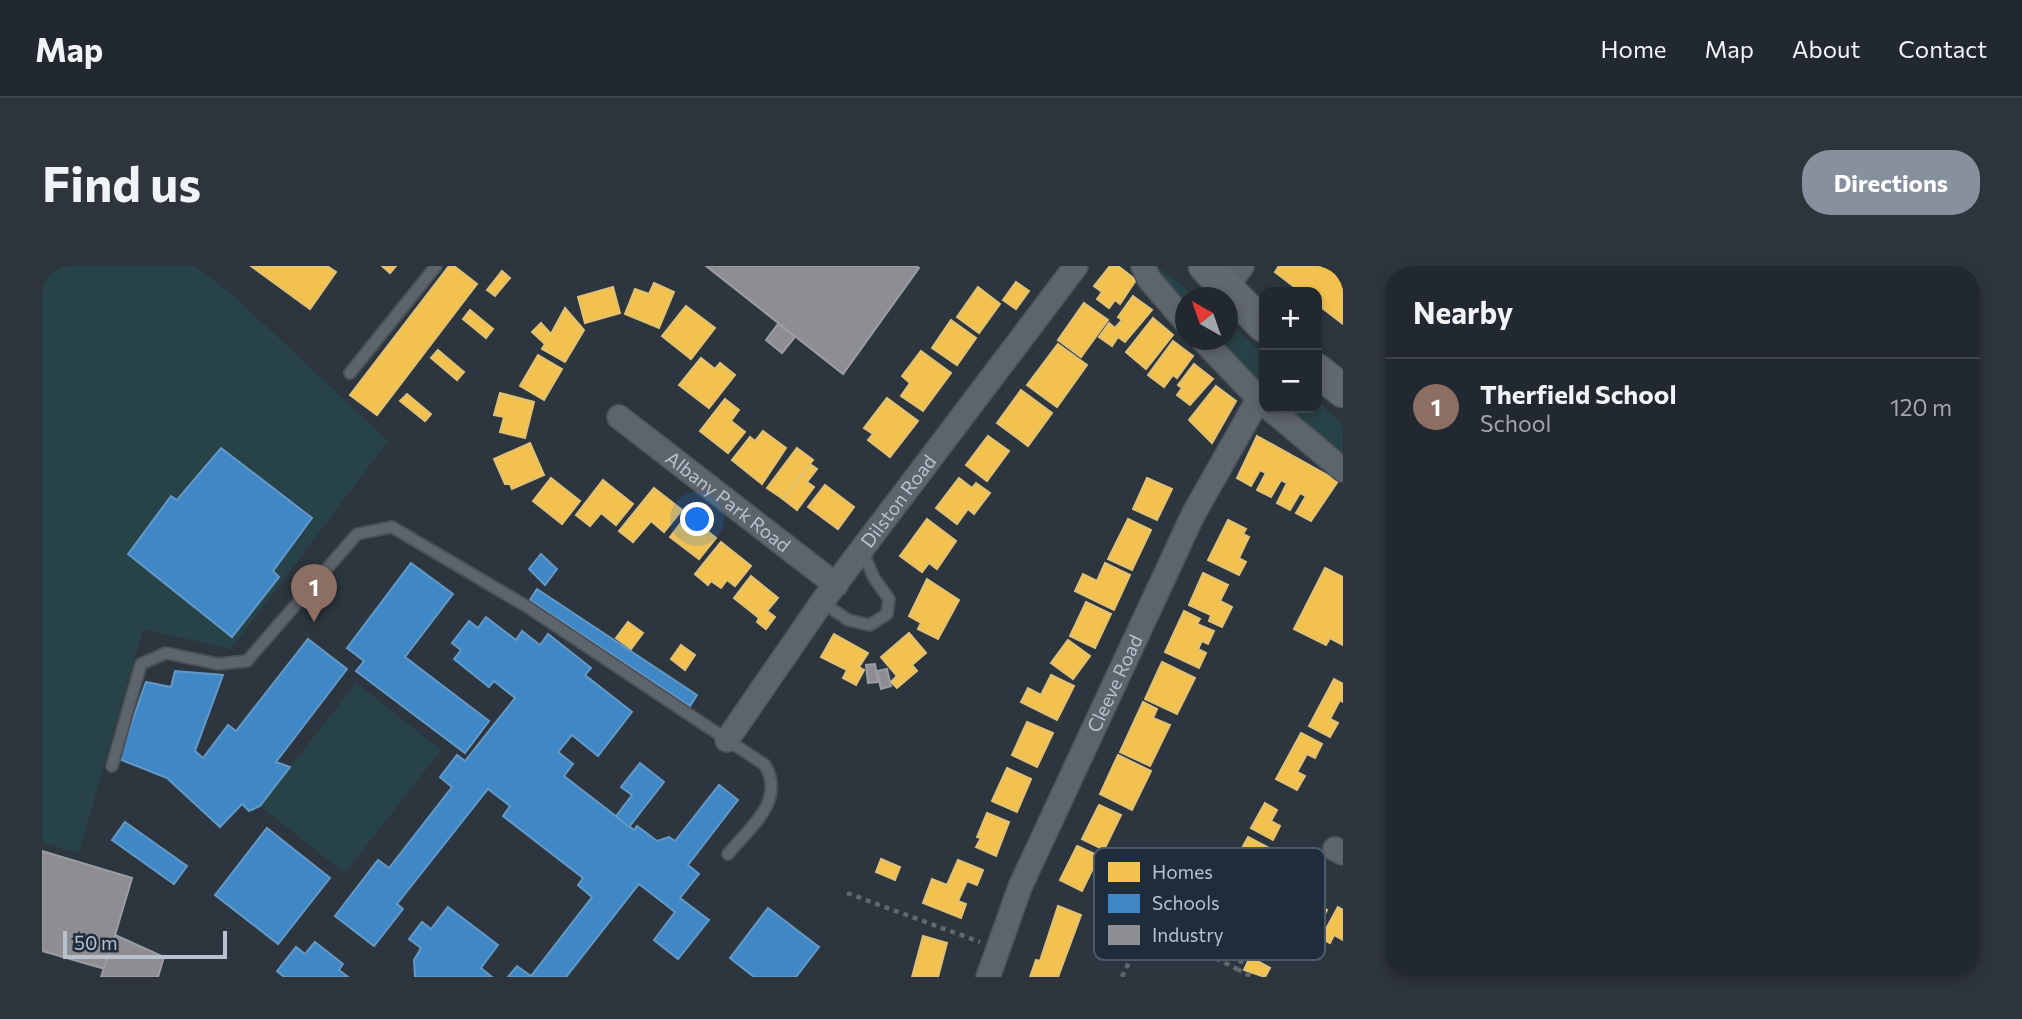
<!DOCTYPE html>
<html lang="en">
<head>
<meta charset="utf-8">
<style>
  :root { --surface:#22282f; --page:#2e343b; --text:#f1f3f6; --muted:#a2a6aa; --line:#3f444b; --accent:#87919d }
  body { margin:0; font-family:Commissioner,sans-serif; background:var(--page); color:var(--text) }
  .controls { position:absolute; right:21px; top:21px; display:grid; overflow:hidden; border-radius:14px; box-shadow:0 4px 10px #0003 }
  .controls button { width:63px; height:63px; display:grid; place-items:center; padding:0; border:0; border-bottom:2px solid var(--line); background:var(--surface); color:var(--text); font:35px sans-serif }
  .compass { position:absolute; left:1133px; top:21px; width:63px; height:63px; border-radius:50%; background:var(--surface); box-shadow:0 4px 10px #0003; rotate:320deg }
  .scale { position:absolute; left:21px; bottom:18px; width:164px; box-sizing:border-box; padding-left:7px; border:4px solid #b8c2cf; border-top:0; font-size:19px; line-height:24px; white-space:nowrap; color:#b8c2cf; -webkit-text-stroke:5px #1e2c3c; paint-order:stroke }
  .you { position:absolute; left:656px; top:254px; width:24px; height:24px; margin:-18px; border:5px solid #fff; border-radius:50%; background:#1a73e8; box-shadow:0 0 0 10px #1a73e833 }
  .badge { display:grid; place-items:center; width:46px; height:46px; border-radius:50%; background:var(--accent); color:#fff; font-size:23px; font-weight:700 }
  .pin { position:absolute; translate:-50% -58px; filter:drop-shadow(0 2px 4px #0008) }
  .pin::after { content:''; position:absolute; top:37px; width:24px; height:21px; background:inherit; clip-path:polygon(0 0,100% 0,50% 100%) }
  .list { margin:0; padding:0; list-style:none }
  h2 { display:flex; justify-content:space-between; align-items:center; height:91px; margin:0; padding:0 28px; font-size:30px }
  h2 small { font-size:23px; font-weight:400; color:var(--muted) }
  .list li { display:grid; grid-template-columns:46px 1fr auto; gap:21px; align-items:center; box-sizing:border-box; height:98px; padding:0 28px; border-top:2px solid var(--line) }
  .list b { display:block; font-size:26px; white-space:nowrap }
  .list p { margin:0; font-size:23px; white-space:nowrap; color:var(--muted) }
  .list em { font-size:23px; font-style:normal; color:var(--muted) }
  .map { position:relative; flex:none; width:1301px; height:711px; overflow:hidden; border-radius:28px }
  header { display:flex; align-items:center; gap:42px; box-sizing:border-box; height:98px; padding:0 35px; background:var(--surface); border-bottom:2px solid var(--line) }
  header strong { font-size:33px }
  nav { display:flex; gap:38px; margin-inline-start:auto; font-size:24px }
  .intro { display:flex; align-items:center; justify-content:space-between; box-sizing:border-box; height:168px; padding:0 42px }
  h1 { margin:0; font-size:49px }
  .button { padding:18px 32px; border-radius:28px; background:var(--accent); color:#fff; font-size:24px; font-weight:700 }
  main { display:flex; gap:42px; padding:0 42px }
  aside { flex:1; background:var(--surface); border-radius:28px; box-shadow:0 4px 10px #0003 }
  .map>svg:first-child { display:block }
</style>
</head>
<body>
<header>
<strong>Map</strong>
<nav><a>Home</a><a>Map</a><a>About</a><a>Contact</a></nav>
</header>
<div class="intro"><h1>Find us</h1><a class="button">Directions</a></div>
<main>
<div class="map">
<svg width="1301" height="711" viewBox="0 0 1301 711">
  <rect width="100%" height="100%" fill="#2d363f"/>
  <g fill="#284347">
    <path d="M0,0H153L192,30L346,175L189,383L101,363L37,587L0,576Z"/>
    <path d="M1118,3L1154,31L1143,32V43L1114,8Z"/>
    <path d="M1186,56L1222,89V125L1172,74H1185Z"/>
    <path d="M1275,135L1301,159V186L1243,142H1275Z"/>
    <path d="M314,417L399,484L303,607L218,540Z"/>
  </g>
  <g fill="#f2c14e" stroke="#e1c175" stroke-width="2">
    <path d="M209,0H285L294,6L268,43Z"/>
    <path d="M340,0H354L348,7Z"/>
    <path d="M407,0H412L435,18L335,149L308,129Z"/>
    <path d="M1068,0H1076L1094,14L1078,38L1073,34L1067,42L1055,33L1060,26L1052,20Z"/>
    <path d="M1237,0H1301V58L1275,38V26H1259L1233,6Z"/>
    <path d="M460,5L468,12L453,30L445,24Z"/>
    <path d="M974,16L987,25L974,43L961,34Z"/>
    <path d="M612,17L632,26L617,62L583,48L593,23L607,28Z"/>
    <path d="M571,21L578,47L543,57L536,31Z"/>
    <path d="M936,21L958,38L937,67L915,51Z"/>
    <path d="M1091,30L1110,44L1083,76L1076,71L1070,80L1057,71L1067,57L1073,62L1080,54L1076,51Z"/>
    <path d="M1042,37L1066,54L1039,91L1016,74Z"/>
    <path d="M644,40L673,62L649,93L620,70Z"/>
    <path d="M523,42L542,64L523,96L500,83L503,78L490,66L499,57L509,68Z"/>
    <path d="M428,44L451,63L444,72L421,53Z"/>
    <path d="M1111,52L1131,69L1104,103L1084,86Z"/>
    <path d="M909,54L934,72L915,99L890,82Z"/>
    <path d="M1131,75L1151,90L1135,112L1131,109L1122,121L1106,109Z"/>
    <path d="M1016,78L1045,99L1015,141L985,119Z"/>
    <path d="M396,84L422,106L415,114L389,92Z"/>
    <path d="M879,85L909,107L881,145L859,130L868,117L860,110Z"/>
    <path d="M496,89L520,103L502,134L478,120Z"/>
    <path d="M659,92L673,103L678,97L693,109L667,142L637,119Z"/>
    <path d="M1152,98L1171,113L1148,139L1135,129L1140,122L1136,119Z"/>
    <path d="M1174,120L1194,135L1170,177L1147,154Z"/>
    <path d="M979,124L1010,147L986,180L955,157Z"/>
    <path d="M458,127L492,136L483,172L458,166L462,151L452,149Z"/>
    <path d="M365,128L389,148L383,155L358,135Z"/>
    <path d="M845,132L876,155L848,191L826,174L831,168L822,162Z"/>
    <path d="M683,133L697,144L689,155L703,166L686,187L658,165Z"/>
    <path d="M721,165L744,182L720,218L690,194L708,171L713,175Z"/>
    <path d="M946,170L967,185L945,215L924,199Z"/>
    <path d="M1215,170L1296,215L1269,255L1254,247L1264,230L1258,227L1248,244L1235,237L1245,217L1239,214L1229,231L1215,224L1224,207L1218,204L1209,220L1195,212Z"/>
    <path d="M488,177L502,209L470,223L468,218H463L452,193Z"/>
    <path d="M755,182L771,194L741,233L725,222Z"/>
    <path d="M768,198L775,203L765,216L772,221L755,244L741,233Z"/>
    <path d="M509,212L538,235L520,258L491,235Z"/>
    <path d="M917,212L930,222L934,217L948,227L932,248L926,243L915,258L894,242Z"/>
    <path d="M1105,212L1130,223L1115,254L1091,243Z"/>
    <path d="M561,214L591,238L574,259L559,247L548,260L534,249Z"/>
    <path d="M783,219L812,241L796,263L766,241Z"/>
    <path d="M612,222L640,244L622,266L609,255L591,276L577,265Z"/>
    <path d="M645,249L674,272L657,293L628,271Z"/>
    <path d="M885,253L914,275L895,303L887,297L880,306L858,290Z"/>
    <path d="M1086,253L1109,264L1090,304L1066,293Z"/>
    <path d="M1186,254L1204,263L1201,268L1207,271L1197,292L1204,296L1197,309L1166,294Z"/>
    <path d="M679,276L709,300L693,320L685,314L679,322L669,315L666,319L653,308Z"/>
    <path d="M1063,297L1088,309L1072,344L1033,325L1041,308L1055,315Z"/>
    <path d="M1283,302L1301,311V379L1288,372L1284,379L1252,363Z"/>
    <path d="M1161,307L1186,319L1178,335L1190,341L1180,361L1167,355L1169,349L1147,339Z"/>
    <path d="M709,310L736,332L725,345L733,351L724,363L715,356L717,352L692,332Z"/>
    <path d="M885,313L917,334L896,373L876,363L879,357L867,350Z"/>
    <path d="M1044,336L1069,348L1053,382L1028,370Z"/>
    <path d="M1142,345L1158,353L1155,358L1172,365L1166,378L1160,375L1156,383L1164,387L1157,402L1123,386Z"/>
    <path d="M586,356L601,367L589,383L574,372Z"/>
    <path d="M867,367L884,387L870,399L875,405L855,422L849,416L855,410L839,391Z"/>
    <path d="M792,368L826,387L817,401L822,404L814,419L801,412L805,404L779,391Z"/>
    <path d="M1026,374L1048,390L1031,413L1009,397Z"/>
    <path d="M639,379L653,389L643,404L629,393Z"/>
    <path d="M1120,396L1153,412L1135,448L1103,433Z"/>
    <path d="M1009,409L1032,420L1015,454L979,436L986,422L999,429Z"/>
    <path d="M1292,413L1301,418V436L1298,434L1288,453L1296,457L1288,471L1267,460Z"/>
    <path d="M1101,436L1115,443L1111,452L1128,459L1108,500L1078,486Z"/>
    <path d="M985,456L1011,467L995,501L970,489Z"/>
    <path d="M1259,467L1280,478L1273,492L1265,488L1255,506L1263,510L1255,524L1234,513Z"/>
    <path d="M1076,489L1109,505L1090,544L1058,528Z"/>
    <path d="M965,502L989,513L975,546L950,535Z"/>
    <path d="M1223,537L1235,544L1229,555L1238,560L1231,574L1209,562Z"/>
    <path d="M1057,539L1079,549L1062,584L1040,573Z"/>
    <path d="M945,547L967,556L954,590L934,581L939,572L935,571Z"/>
    <path d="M1206,571L1227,582L1220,596L1212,592L1202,610L1210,614L1202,628L1181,617Z"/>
    <path d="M1035,580L1057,590L1040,625L1018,614Z"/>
    <path d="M839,593L858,601L853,614L834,606Z"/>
    <path d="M916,594L941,604L935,619L925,615L916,635L924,638L919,652L881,637L890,613L905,619Z"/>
    <path d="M1249,626L1285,644L1273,667L1252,656L1246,667L1231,659Z"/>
    <path d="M1016,640L1039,649L1016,711H988L994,694L998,695Z"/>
    <path d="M1296,641L1301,644V674L1292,669L1288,677L1279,672Z"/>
    <path d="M881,670L905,677L896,711H870Z"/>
    <path d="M1208,691L1228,702L1223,711L1202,704Z"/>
  </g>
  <g fill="#3f88c5" stroke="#6399c8" stroke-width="2">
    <path d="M179,182L270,252L231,305L237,311L190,371L86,288L129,230L135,234Z"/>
    <path d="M499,288L515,303L503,319L487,303Z"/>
    <path d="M369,297L411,328L363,391L447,455L423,487L314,405L322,395L305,382Z"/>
    <path d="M495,323L655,429L648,440L488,334Z"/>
    <path d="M444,351L474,374L480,365L498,379L506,368L549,402L543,409L590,446L556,490L530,469L516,486L531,498L522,510L592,564L595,560L615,575L627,571L633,575L677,519L696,534L646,599L657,608L638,632L667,654L636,693L612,674L633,646L597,618L524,711H466L475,700L489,710L550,631L536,619L541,612L461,550L468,540L446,523L355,638L361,643L332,680L293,650L336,594L347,602L410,521L398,511L415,489L423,495L473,432L452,415L447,421L412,393L419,384L410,377L427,355L436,362Z"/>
    <path d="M266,373L305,403L234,496L248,501L218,540L207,545L200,538L178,561L125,512L77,493L104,416L129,421L133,405L181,409L153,485L161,492L186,459L194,465Z"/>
    <path d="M598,497L622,516L587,561L574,550L590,529L579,521Z"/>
    <path d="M83,556L145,600L132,618L70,574Z"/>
    <path d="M225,562L288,612L236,678L173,629Z"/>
    <path d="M406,641L456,679L439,702L450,711H373L372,694L379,682L367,673L380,656L389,663Z"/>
    <path d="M726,642L777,681L754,711H712L688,692Z"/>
    <path d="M273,676L301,698L297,704L306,711H242L235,705L254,681L263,688Z"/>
  </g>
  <g fill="#8d8d92" stroke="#9a9da4" stroke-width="2">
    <path d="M664,0H874L877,2L801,108Z"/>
    <path d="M736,58L753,71L740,87L724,74Z"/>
    <path d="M833,398L836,416L826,417L824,399Z"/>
    <path d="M845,403L849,420L839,423L835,405Z"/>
    <path d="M0,585L90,612L63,703L0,685Z"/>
    <path d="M73,669L122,691L116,711H59Z"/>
  </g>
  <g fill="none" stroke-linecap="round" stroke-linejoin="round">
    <g stroke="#4c5259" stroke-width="14">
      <g id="lane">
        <path d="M308,107L394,0"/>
        <path d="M780,336L806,354L828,359L845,348L847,333L832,312L821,286"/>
        <path d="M70,500L99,398L124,387L176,398L205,395L315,268L350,261L484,340L723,499C744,535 708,561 686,588"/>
      </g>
    </g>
    <g stroke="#4c5259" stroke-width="26">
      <g id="street">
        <path d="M1101,0L1107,13L1143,55"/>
        <path d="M1183,23L1200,0"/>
        <path d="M1161,74L1222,138"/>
        <path d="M1227,142L1301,204"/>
        <path id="s1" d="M577,151L794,319"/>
        <path id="s2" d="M685,474L780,336L1034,0"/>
        <path d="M1293,583L1301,587"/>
        <path id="s3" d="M946,711L978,621L1151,249L1217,132"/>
      </g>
    </g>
    <g stroke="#4c5259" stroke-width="35">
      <g id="secondary">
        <path d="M1163,0L1222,60"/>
        <path d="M1275,104L1301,125"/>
      </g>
    </g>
    <g stroke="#60686f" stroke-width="4.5" stroke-dasharray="5 5" stroke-linecap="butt">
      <path d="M805,627L938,676"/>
      <path d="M1195,703L1210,711"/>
      <path d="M1080,711L1099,671L1111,661L1195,703L1251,599L1273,591"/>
    </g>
    <use href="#lane" stroke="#5e646c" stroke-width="10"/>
    <use href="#street" stroke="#5e646c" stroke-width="23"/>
    <use href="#secondary" stroke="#626870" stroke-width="32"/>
  </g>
  <g text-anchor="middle" stroke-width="7" stroke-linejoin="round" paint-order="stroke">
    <g font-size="19" fill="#b8c2cf" stroke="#1e2c3c">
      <text dy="7" stroke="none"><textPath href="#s1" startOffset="138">Albany Park Road</textPath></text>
      <text dy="7" stroke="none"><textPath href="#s2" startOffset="294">Dilston Road</textPath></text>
      <text dy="7" stroke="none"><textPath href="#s3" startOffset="320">Cleeve Road</textPath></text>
    </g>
  </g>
  <rect x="1052" y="582" width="231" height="112" rx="10" fill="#1e2c3c" stroke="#4c5968" stroke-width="2"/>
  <rect x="1066" y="596" width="32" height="20" fill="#f2c14e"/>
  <rect x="1066" y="628" width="32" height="19" fill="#3f88c5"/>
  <rect x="1066" y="659" width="32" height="20" fill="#8d8d92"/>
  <g font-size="19" fill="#b8c2cf">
    <text x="1110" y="613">Homes</text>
    <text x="1110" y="644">Schools</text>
    <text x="1110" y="676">Industry</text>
  </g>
</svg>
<div class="controls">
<button>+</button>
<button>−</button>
</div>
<svg class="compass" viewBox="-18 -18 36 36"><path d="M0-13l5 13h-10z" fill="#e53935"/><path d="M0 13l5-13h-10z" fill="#a2a6aa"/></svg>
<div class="scale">50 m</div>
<div class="you"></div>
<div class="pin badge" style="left:272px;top:356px;background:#8d6e63">1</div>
</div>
<aside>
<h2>Nearby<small></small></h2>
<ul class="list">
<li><span class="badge" style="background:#8d6e63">1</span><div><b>Therfield School</b><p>School</p></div><em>120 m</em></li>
</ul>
</aside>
</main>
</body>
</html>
